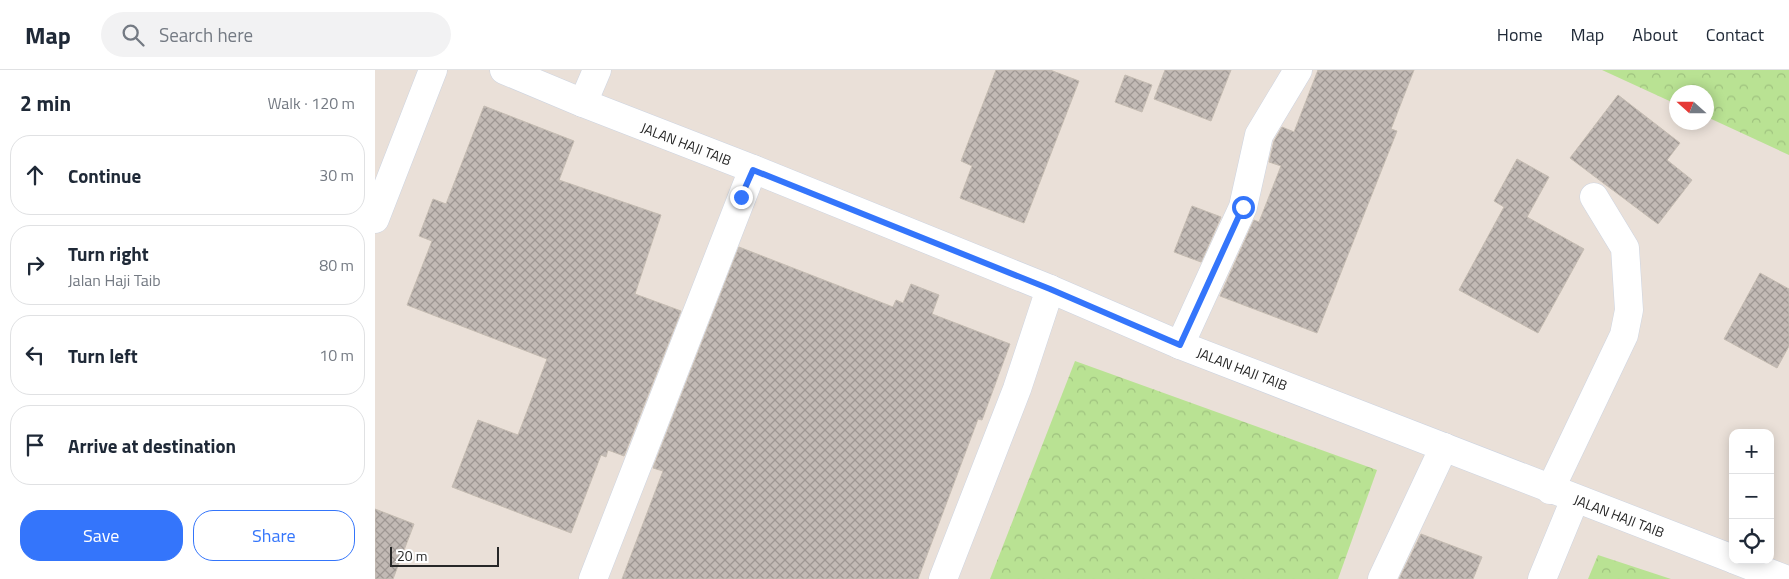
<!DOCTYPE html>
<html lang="en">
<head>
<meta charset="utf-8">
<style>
  :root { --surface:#fff; --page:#f2f2f3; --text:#1f2937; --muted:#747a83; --line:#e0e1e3; --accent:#3475fb }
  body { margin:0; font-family:"Titillium Web",sans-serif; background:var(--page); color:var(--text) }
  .controls { position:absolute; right:15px; bottom:15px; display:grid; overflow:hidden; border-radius:10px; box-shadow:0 2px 12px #0003 }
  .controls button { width:45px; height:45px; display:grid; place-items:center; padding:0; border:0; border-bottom:1px solid var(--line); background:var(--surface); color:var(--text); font:25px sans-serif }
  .compass { position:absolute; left:1294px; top:15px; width:45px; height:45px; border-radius:50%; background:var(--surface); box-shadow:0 2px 12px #0003; rotate:291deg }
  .scale { position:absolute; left:15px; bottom:12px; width:109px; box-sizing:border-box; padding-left:5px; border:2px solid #272727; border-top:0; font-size:14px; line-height:18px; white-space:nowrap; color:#272727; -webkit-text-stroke:4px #fff; paint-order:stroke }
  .stop { position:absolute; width:15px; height:15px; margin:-11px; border:4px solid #3475fb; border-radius:50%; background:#fff }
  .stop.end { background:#3475fb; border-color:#fff; box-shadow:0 1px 5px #0008 }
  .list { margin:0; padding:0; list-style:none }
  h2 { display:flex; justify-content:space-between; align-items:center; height:65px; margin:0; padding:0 20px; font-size:21px }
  h2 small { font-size:16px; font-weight:400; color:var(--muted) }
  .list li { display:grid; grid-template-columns:32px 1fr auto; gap:15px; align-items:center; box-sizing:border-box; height:80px; margin:0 10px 10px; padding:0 10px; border:1px solid var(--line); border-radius:20px }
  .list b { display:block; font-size:19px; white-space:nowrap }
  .list p { margin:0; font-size:16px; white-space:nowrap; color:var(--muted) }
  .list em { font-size:16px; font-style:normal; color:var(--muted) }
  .actions { display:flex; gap:10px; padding:15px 20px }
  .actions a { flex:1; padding:11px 0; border:1px solid var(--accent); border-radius:20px; text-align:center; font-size:18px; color:var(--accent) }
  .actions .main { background:var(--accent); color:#fff }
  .icon { flex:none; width:28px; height:28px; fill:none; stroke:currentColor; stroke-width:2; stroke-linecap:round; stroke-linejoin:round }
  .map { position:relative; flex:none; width:1414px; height:509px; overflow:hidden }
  header { display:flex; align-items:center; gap:30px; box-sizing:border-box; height:70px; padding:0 25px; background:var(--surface); border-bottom:1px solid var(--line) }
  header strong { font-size:24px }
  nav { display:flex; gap:28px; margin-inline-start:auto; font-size:18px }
  .search { width:350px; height:45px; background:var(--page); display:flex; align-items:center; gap:12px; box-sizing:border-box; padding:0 18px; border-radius:28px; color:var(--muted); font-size:19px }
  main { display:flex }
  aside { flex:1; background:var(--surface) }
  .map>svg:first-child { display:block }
</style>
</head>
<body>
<header>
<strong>Map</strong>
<div class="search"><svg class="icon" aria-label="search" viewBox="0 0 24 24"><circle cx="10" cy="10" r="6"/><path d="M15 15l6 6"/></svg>Search here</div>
<nav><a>Home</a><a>Map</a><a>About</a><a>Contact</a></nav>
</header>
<main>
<aside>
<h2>2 min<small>Walk · 120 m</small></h2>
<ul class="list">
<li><svg class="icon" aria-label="ahead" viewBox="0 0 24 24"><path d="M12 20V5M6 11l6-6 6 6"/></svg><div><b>Continue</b></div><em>30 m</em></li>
<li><svg class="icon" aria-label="right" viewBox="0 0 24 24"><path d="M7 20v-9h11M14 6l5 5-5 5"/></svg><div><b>Turn right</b><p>Jalan Haji Taib</p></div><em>80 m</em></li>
<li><svg class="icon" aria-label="left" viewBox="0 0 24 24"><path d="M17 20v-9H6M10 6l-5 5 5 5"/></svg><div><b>Turn left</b></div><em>10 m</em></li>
<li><svg class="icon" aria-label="arrive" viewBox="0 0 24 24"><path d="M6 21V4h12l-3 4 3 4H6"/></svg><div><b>Arrive at destination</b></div></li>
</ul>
<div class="actions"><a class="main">Save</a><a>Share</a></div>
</aside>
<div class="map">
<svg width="1414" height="509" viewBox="0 0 1414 509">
  <defs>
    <pattern id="forest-crowns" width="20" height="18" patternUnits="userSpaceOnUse" patternTransform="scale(1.25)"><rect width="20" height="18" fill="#b9e293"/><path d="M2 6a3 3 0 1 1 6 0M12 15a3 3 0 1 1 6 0" fill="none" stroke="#9fc27f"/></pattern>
    <pattern id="building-cross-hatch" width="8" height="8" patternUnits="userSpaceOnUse" patternTransform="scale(1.25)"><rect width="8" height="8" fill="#c2bab5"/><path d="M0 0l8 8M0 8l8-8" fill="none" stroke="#9e9793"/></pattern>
  </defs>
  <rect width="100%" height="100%" fill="#eae0d8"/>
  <g fill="url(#forest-crowns)">
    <path d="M1227,0H1414V85L1332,47V22H1302L1301,34Z"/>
    <path d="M700,291L1002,400L963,509H615Z"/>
    <path d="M1223,485L1296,509H1213Z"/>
  </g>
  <g fill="url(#building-cross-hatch)" stroke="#c5bcb2">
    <path d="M621,0H675L704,11L649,153L585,128L597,96L586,91Z"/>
    <path d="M790,0H856L836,51L779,29Z"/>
    <path d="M943,0H1039L1016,59L1022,61L942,263L845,226L879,150L884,152L906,96L894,92L899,71L907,57L919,62Z"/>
    <path d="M750,5L777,15L767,42L740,32Z"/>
    <path d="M1243,25L1305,73L1292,90L1317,110L1283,154L1195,88Z"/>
    <path d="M109,36L199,71L184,110L286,145L260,224L306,241L249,386L233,380L231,387L226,385L196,463L77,417L103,350L143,365L172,289L32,235L57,171L44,166L58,129L71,134Z"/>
    <path d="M1142,89L1174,107L1152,147L1209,179L1163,263L1084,220L1129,137L1119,131Z"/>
    <path d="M817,136L846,147L826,192L799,182Z"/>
    <path d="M364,177L518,237L521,230L528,233L536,214L564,225L557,244L635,274L607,350L603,349L543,509H247L288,401L278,398Z"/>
    <path d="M1385,203L1414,219V276L1402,298L1349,269Z"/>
    <path d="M0,439L39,454L18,509H0Z"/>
    <path d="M1046,464L1107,487L1098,509H1024Z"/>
  </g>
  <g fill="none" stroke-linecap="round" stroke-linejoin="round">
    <g stroke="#cdd4e1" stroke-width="29">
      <g id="minor">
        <path d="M129,0L208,33L378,99L675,219L805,275L1358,489"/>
        <path d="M208,33L222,0"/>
        <path d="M0,149L58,0"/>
        <path d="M805,275L868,137L884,65L923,0"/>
        <path d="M1175,420L1249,265L1254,240L1250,178L1219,127"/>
        <path d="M1360,490L1410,509"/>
        <path d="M218,509L378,99"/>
        <path d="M568,509L642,319L675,219"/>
        <path d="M1007,509L1069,377"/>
        <path d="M1167,509L1200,429"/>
      </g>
    </g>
    <use href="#minor" stroke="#fff" stroke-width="28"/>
  </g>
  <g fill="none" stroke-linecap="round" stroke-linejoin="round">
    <path stroke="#3475fb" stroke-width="6" d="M366,127L378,100L675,219L805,275L868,137"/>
  </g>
  <g text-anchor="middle" stroke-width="4" stroke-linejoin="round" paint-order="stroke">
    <g font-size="14" fill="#272727" stroke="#fff">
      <text transform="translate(311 74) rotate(21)" y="5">JALAN HAJI TAIB</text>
      <text transform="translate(867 299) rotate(21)" y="5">JALAN HAJI TAIB</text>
      <text transform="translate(1244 446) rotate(21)" y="5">JALAN HAJI TAIB</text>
    </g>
  </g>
</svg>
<div class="controls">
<button>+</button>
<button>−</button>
<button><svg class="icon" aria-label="locate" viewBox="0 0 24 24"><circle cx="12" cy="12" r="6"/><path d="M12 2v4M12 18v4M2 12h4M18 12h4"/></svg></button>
</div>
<svg class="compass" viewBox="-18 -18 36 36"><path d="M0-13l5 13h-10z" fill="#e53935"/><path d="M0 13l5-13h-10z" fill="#747a83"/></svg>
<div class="scale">20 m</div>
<div class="stop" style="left:868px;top:137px"></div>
<div class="stop end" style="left:366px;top:127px"></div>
</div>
</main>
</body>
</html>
